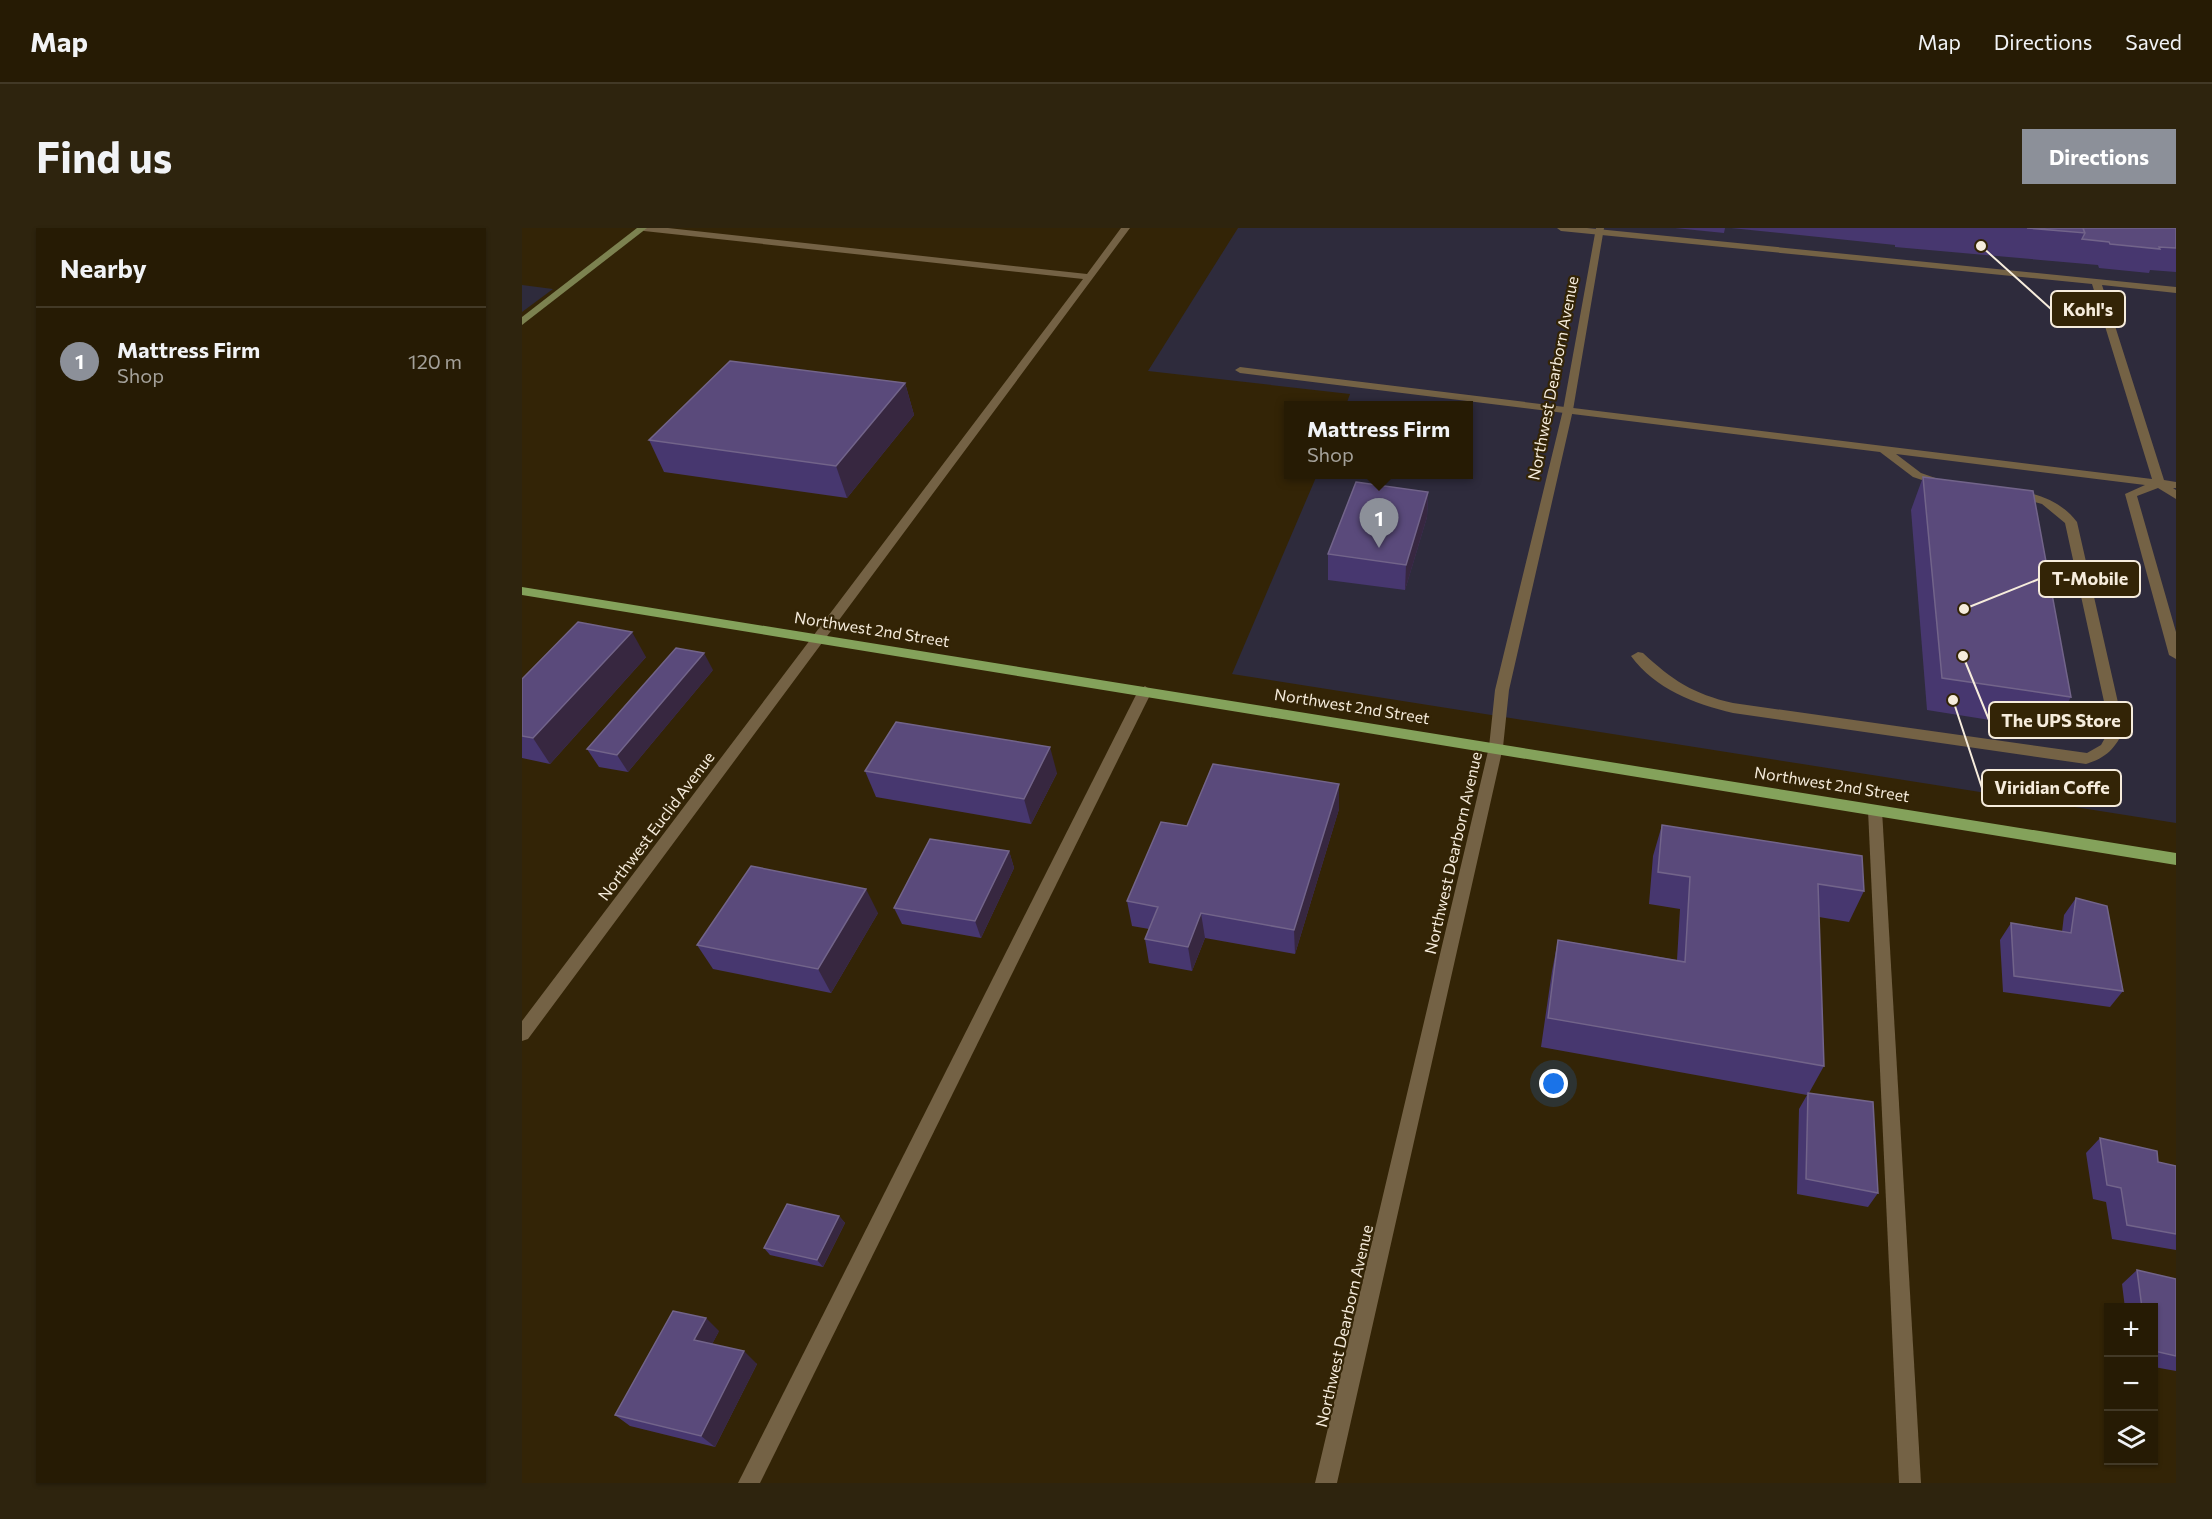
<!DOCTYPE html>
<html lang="en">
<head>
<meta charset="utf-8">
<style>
  :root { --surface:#261b04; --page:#2e240e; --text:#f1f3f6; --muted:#a4a19a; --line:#423926; --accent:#8c9099 }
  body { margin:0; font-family:Commissioner,sans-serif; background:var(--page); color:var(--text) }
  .controls { position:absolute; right:18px; bottom:18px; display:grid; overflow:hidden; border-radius:0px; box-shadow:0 2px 4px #0004 }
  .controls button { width:54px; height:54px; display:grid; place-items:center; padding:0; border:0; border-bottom:2px solid var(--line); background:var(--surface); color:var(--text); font:30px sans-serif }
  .you { position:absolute; left:1032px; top:856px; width:21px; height:21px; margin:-15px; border:4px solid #fff; border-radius:50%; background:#1a73e8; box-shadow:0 0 0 9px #1a73e833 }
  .badge { display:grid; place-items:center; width:39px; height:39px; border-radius:50%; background:var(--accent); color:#fff; font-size:20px; font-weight:700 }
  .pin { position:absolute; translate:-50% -50px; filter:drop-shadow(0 2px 3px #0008) }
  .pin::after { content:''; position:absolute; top:32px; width:21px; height:18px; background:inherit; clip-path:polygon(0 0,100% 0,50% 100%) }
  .popup { position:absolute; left:762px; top:173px; width:189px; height:78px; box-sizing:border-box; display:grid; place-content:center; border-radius:0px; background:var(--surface); filter:drop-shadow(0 2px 4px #0005); font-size:20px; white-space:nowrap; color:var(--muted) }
  .popup b { font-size:22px; color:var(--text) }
  .popup::after { content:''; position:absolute; left:50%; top:100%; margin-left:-12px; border:12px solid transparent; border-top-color:var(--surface) }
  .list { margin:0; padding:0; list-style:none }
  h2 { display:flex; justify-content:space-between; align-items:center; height:78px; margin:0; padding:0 24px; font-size:26px }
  h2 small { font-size:20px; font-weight:400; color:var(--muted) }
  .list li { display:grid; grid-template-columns:39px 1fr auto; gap:18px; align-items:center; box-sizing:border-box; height:108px; padding:0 24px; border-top:2px solid var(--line) }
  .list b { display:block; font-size:22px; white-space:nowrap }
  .list p { margin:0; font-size:20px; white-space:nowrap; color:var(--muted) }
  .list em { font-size:20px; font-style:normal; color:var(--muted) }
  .icon { flex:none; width:33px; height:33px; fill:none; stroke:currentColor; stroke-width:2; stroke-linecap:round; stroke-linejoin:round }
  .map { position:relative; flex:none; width:1654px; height:1255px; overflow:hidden; border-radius:0px }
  header { display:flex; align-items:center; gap:36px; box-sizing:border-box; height:84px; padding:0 30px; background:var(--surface); border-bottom:2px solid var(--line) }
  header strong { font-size:28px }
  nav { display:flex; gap:33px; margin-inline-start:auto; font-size:21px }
  .intro { display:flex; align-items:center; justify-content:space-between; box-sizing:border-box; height:144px; padding:0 36px }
  h1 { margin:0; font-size:42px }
  .button { padding:15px 27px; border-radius:0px; background:var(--accent); color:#fff; font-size:21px; font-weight:700 }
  main { display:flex; gap:36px; padding:0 36px }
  aside { flex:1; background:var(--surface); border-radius:0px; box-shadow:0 2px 4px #0004 }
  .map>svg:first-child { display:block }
</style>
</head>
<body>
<header>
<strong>Map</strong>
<nav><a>Map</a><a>Directions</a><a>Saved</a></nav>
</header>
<div class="intro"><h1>Find us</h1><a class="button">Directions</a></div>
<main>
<aside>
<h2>Nearby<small></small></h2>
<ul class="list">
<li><span class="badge">1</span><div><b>Mattress Firm</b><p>Shop</p></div><em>120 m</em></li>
</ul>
</aside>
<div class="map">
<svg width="1654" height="1255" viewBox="0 0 1654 1255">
  <rect width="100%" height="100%" fill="#332406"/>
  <g fill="#2e2b3c">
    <path d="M716,0H1654V595L710,446L795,247L947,246V178L824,177L828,166L626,143Z"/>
    <path d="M0,57L31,61L0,84Z"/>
  </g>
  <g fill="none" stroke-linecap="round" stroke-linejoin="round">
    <g fill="#746245" fill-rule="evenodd">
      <path d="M1035,0H1065L1654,59V65L1580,57L1642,252L1654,254V260H1651L1654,262V271L1636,260L1615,268L1654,404V431L1647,427L1603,266L1623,257L1374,226L1399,245L1425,254V258L1421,259L1391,249L1358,224L718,145L713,142L718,139L1630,251L1570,56L1039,3Z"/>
      <path d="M1492,262C1517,266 1539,273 1555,294L1602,501C1594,520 1584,530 1564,536L1211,485C1173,476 1133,461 1109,428L1116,424L1121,425C1150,452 1171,466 1211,475L1565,525L1579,517L1588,501L1543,295L1520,276L1488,267L1486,265Z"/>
      <path d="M623,458L630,463L238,1255H216L616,463Z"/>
      <path d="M1353,577L1360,582L1399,1255H1377L1346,582Z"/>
    </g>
    <g fill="#746245" fill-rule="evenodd">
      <path d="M118,0H146L565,46L599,0H608L6,811L0,813V793L561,51L122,3Z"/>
      <path d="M1074,0H1082L1051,182L987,462L981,519L815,1255H793L967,519L973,462L1041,182Z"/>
    </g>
    <path fill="#7c8250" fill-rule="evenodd" d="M115,0H125L0,97V89Z"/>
    <path fill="#84a25b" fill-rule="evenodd" d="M0,359L1654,625V637L0,367Z"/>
  </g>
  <g fill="#47376f">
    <path d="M1153,0H1203L1202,5Z"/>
    <path d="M1209,0H1654V44L1628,42L1627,45L1577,40L1576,37L1373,19V17Z"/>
    <path d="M383,155L392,187L325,270L142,244L127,212Z"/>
    <path d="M1401,249L1549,469L1530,502L1405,482L1389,282Z"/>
    <path d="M906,264L905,289L883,362L806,352V326Z"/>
    <path d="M124,429L28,536L0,530V451Z"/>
    <path d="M191,442L106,544L77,539L65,521Z"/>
    <path d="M343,543L535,545L509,596L354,569Z"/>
    <path d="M817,556V581L773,726L683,710L670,743L627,735L623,711L627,701L610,698L605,673L665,598Z"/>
    <path d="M1140,597L1342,663L1327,694L1297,689L1302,838L1287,865L1356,965L1346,979L1275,966L1277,881L1285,867L1019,819L1030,743L1036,712L1155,732L1158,681L1127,676L1131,628Z"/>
    <path d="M487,623L492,640L459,710L380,696L372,680Z"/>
    <path d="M1554,670L1601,763L1588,779L1481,764L1478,712L1489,695L1540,704L1542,687Z"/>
    <path d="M356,685L309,765L191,741L175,717Z"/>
    <path d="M1578,910L1636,934L1654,938V1022L1590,1011L1584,974L1571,971L1564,925Z"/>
    <path d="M317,988L323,995L301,1039L248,1027L242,1020Z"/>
    <path d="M1615,1042L1654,1051V1143L1632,1139V1080H1603L1600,1056Z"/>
    <path d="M197,1103L190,1116L235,1136L193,1219L108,1198L93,1187Z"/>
  </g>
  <g fill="#372740">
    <path d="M383,155L392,187L325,270L314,238Z"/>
    <path d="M906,264L905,289L883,362L884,337Z"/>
    <path d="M110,404L124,429L28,536L11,510Z"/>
    <path d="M182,425L191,442L106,544L95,527Z"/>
    <path d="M528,519L535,545L509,596L502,571Z"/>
    <path d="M817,556V581L773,726L772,702Z"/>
    <path d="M487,623L492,640L459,710L453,693Z"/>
    <path d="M344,661L356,685L309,765L296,741Z"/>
    <path d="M679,685L683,710L670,743L666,719Z"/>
    <path d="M317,988L323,995L301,1039L295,1032Z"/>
    <path d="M184,1090L197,1103L186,1124L172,1112Z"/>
    <path d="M222,1123L235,1136L193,1219L179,1208Z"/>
  </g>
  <g fill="#5a4a7b" stroke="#72648a" stroke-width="1.5">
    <path d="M1505,0H1561L1563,5Z"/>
    <path d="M1561,0H1654V20L1637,19L1638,21L1588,16L1587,14L1560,11L1563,5Z"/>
    <path d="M208,133L383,155L314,238L127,212Z"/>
    <path d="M1401,249L1511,263L1549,469L1420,450Z"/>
    <path d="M834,254L906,264L884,337L806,326Z"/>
    <path d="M56,394L110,404L11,510L0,508V451Z"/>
    <path d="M154,420L182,425L95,527L65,521Z"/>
    <path d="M374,494L528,519L502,571L343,543Z"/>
    <path d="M691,536L817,556L772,702L679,685L666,719L623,711L636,679L605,673L639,594L665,598Z"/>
    <path d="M1140,597L1340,628L1342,663L1296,656L1302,838L1026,790L1036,712L1163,734L1168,649L1136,644Z"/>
    <path d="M408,611L487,623L453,693L372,680Z"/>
    <path d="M229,638L344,661L296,741L175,717Z"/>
    <path d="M1554,670L1585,678L1601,763L1492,748L1489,695L1549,705Z"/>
    <path d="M1286,865L1351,874L1356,965L1284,951Z"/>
    <path d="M1578,910L1635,923L1636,934L1654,938V1006L1605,997L1599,960L1585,957Z"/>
    <path d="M265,976L317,988L295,1032L242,1020Z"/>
    <path d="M1615,1042L1654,1051V1128L1632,1123V1080H1620Z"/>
    <path d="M151,1083L184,1090L172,1112L222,1123L179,1208L93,1187Z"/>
  </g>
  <g text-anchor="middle" stroke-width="4.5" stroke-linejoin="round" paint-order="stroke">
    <g font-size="16" fill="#f6ecdc" stroke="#332406">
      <text transform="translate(1031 150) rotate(-79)" y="6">Northwest Dearborn Avenue</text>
      <text transform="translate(350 401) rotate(9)" y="6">Northwest 2nd Street</text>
      <text transform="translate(830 478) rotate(9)" y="6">Northwest 2nd Street</text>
      <text transform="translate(1310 556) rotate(9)" y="6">Northwest 2nd Street</text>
      <text transform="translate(134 598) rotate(-53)" y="6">Northwest Euclid Avenue</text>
      <text transform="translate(931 625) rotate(-77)" y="6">Northwest Dearborn Avenue</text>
      <text transform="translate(822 1098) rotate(-77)" y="6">Northwest Dearborn Avenue</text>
    </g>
  </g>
  <path fill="none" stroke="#f6ecdc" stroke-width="2" d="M1459 18L1529 81M1442 381L1517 351M1441 428L1467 492M1431 472L1460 560"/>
  <g fill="#f6ecdc" stroke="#332406" stroke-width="2">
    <circle cx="1459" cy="18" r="6"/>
    <circle cx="1442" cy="381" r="6"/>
    <circle cx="1441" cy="428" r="6"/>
    <circle cx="1431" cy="472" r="6"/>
  </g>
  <g fill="#332406" stroke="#f6ecdc" stroke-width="2">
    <rect x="1529" y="63" width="74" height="36" rx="6"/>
    <rect x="1517" y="333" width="101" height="36" rx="6"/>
    <rect x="1467" y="474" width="143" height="36" rx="6"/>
    <rect x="1460" y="542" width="139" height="36" rx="6"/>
  </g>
  <g font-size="18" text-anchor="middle" font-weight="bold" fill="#f6ecdc">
    <text x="1566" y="88">Kohl's</text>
    <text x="1568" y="357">T-Mobile</text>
    <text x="1539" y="499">The UPS Store</text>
    <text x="1530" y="566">Viridian Coffe</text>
  </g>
</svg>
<div class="controls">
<button>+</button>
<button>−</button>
<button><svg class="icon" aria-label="layers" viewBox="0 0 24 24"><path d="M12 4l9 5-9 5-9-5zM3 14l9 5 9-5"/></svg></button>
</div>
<div class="you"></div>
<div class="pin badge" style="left:857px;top:320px">1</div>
<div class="popup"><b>Mattress Firm</b>Shop</div>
</div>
</main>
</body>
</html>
